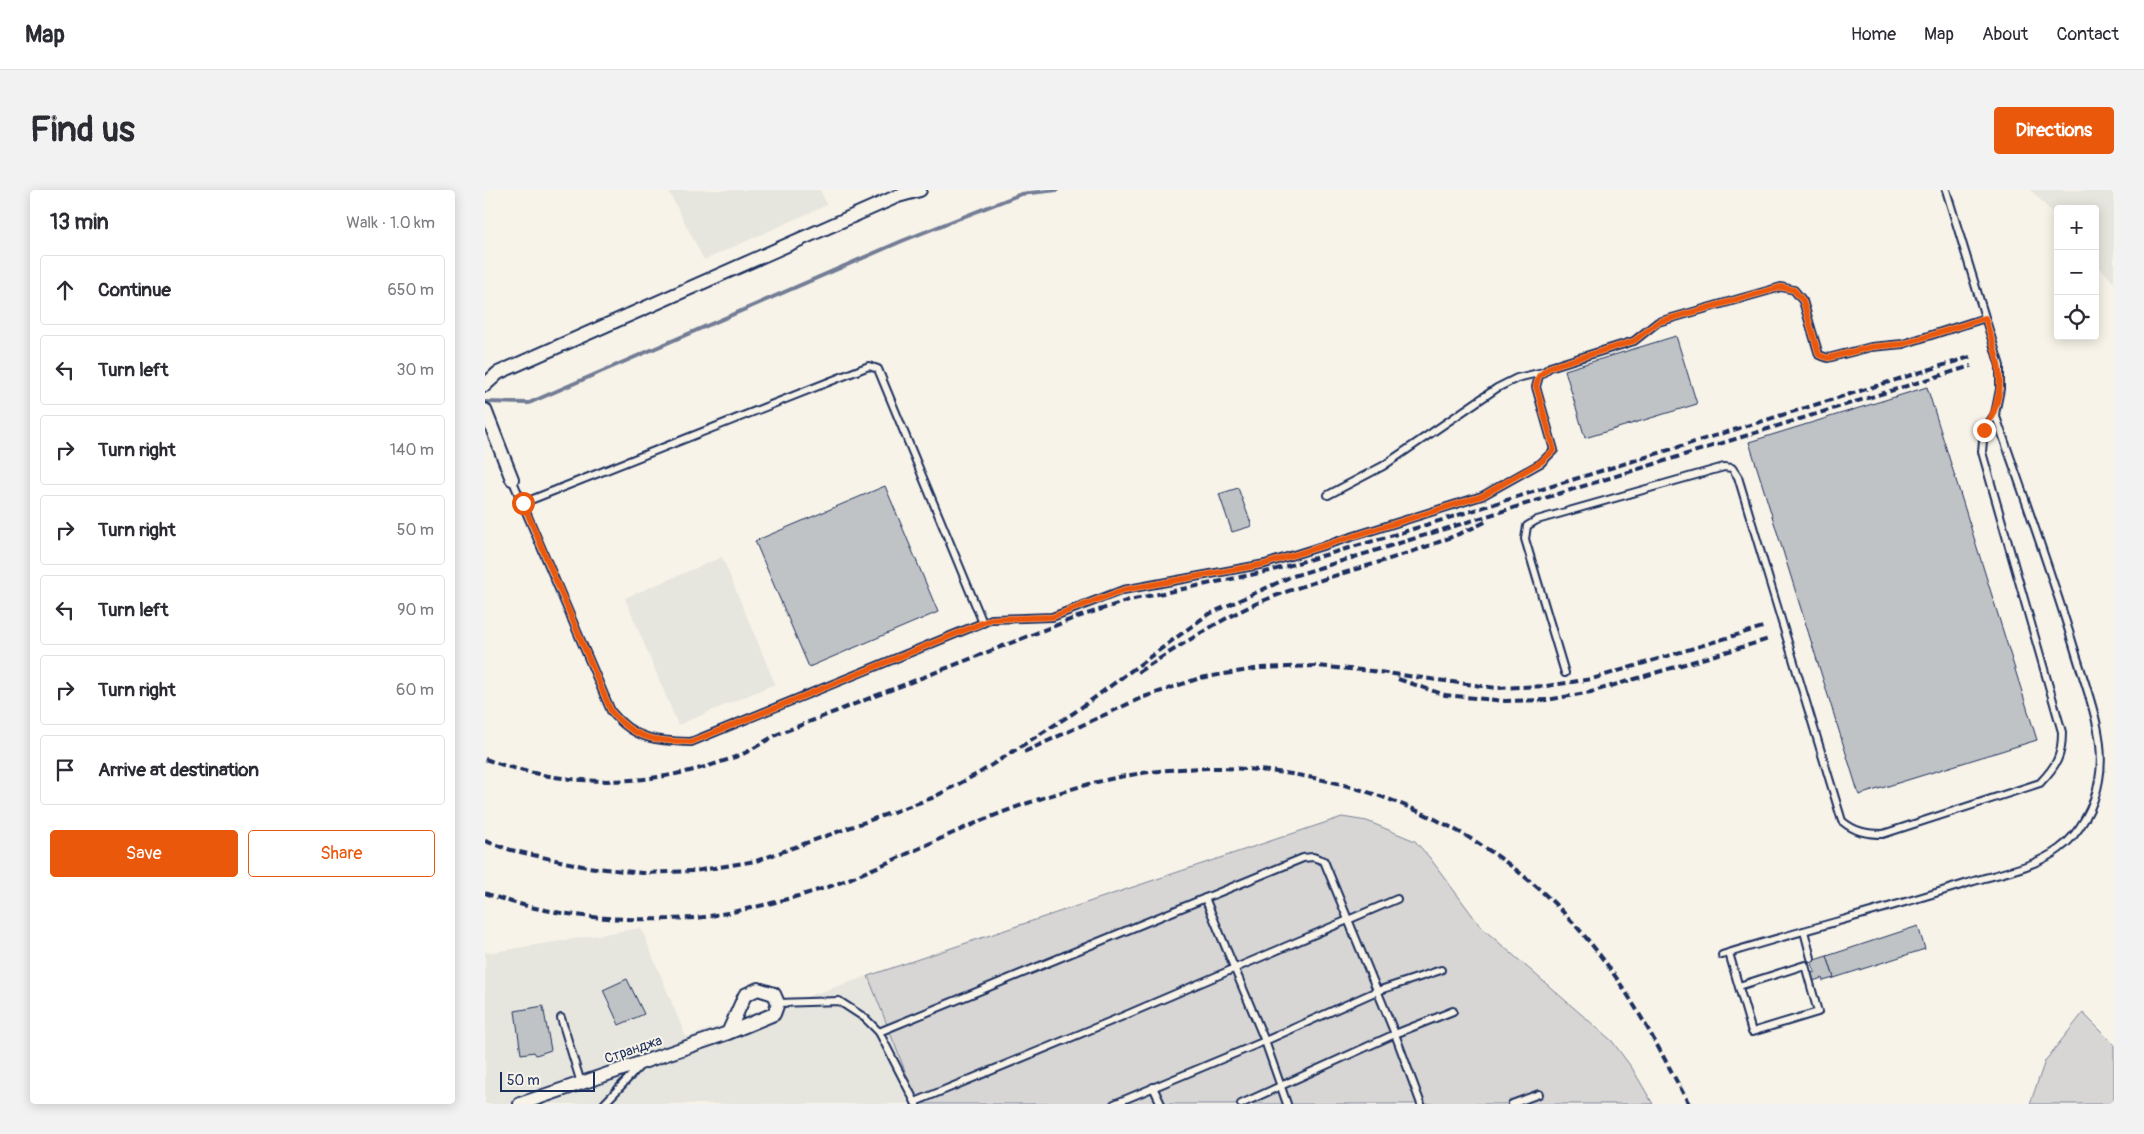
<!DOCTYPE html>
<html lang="en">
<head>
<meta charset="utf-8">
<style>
  :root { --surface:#fff; --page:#f2f2f3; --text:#2b2b33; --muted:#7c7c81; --line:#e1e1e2; --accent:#ea580c }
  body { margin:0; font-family:Pangolin,sans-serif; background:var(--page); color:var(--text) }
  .controls { position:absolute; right:15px; top:15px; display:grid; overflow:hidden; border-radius:5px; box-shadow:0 2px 12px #0003 }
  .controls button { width:45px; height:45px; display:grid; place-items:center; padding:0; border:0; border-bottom:1px solid var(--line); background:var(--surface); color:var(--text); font:25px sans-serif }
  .scale { position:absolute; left:15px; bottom:12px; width:95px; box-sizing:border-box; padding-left:5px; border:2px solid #1b2f5e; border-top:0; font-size:14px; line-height:18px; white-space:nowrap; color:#1b2f5e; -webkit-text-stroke:4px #f7f3e8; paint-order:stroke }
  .stop { position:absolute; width:15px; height:15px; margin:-11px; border:4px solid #ea580c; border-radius:50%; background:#fff }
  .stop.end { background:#ea580c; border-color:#fff; box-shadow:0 1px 5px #0008 }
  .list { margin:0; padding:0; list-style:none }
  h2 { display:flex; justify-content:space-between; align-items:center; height:65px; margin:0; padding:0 20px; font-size:21px }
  h2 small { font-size:16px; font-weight:400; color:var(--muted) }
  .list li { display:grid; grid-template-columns:32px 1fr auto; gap:15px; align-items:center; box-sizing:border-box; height:70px; margin:0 10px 10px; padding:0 10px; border:1px solid var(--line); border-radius:5px }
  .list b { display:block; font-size:19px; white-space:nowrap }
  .list em { font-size:16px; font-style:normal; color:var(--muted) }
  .actions { display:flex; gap:10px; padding:15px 20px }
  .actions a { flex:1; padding:11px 0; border:1px solid var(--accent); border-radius:5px; text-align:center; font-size:18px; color:var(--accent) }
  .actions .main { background:var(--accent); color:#fff }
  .icon { flex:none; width:28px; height:28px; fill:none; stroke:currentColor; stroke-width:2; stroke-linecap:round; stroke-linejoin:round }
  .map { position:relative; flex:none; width:1629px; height:914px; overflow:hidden; border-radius:5px }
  header { display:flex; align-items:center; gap:30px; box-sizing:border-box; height:70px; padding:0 25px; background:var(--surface); border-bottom:1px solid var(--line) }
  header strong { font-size:24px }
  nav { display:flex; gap:28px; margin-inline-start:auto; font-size:18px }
  .intro { display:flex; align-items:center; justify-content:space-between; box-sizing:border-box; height:120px; padding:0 30px }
  h1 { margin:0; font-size:35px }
  .button { padding:12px 22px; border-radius:5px; background:var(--accent); color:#fff; font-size:18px; font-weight:700 }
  main { display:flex; gap:30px; padding:0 30px }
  aside { flex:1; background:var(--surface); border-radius:5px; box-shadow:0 2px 12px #0003 }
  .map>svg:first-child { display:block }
</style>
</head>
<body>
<header>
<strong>Map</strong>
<nav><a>Home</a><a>Map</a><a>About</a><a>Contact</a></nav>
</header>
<div class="intro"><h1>Find us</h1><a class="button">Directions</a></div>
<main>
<aside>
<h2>13 min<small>Walk · 1.0 km</small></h2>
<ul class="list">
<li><svg class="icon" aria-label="ahead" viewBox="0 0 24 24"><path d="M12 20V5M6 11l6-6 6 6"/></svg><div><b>Continue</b></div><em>650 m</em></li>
<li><svg class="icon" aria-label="left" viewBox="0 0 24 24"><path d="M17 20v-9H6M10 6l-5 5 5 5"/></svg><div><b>Turn left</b></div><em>30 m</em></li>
<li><svg class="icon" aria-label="right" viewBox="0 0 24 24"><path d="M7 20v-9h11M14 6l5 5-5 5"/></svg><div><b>Turn right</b></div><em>140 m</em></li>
<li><svg class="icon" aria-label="right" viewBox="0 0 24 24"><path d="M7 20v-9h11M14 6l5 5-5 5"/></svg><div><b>Turn right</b></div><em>50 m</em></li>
<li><svg class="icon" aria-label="left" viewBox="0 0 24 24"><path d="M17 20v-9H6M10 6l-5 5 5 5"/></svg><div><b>Turn left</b></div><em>90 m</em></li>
<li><svg class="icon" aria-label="right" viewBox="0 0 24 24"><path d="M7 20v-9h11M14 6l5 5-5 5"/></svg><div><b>Turn right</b></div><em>60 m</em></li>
<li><svg class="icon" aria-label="arrive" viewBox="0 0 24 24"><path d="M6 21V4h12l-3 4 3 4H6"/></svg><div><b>Arrive at destination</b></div></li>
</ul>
<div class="actions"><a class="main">Save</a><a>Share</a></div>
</aside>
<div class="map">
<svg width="1629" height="914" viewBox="0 0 1629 914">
  <rect width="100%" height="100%" fill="#f7f3e8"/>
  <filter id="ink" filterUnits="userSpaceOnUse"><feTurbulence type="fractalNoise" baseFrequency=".02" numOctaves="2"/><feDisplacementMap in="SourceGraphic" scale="10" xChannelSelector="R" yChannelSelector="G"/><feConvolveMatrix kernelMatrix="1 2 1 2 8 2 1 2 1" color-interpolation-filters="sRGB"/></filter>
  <g filter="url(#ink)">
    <g fill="#e6e5de">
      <path d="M183,0H335L342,15L219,70Z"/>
      <path d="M1546,0H1629V93L1610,72V19H1573V29Z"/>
      <path d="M237,367L290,494L193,535L140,408Z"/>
      <path d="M156,738L201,847L383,786L433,914H0V761L2,763Z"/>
    </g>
    <g fill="#d7d6d4" stroke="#798299">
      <path d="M857,627L882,631L930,651L945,668L996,737L1127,851L1147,878L1168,914H433L383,786Z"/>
      <path d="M1598,823L1629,854V914H1545L1560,871Z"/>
    </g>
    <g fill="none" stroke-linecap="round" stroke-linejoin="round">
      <path stroke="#727c95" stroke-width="4" d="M0,212L44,213L417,51L536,4L572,0"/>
    </g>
    <g fill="#c0c3c5" stroke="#1b2f5e">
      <path d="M1191,146L1212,214L1100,248L1080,180Z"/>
      <path d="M1442,197L1552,550L1374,605L1264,252Z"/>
      <path d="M400,296L453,422L324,477L270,351Z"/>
      <path d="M753,298L767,336L747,342L734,304Z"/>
      <path d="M1433,736L1440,759L1349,788L1342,766Z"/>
      <path d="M1342,766L1349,788L1338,791L1337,788L1328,791L1326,783L1330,782L1326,771Z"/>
      <path d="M142,789L159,824L134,835L118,800Z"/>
      <path d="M58,816L66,860L51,865L49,862L36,864L30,821Z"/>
    </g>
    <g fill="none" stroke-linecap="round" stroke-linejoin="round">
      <g stroke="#1b2f5e" stroke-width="10">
        <g id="service">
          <path d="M27,289L126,521C149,550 172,551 206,552L507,429L567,427L638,400L780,374L997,306L1056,273L1069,260L1051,197L1054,186L1065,177L1149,151L1173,132L1296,97L1309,100L1318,111L1334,165L1343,168L1386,157L1418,154L1500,128"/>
          <path d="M843,305L898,276L1012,198L1032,188L1058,182"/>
          <path d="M38,313L384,176L393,179L498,433"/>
          <path d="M1080,483L1040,349L1042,336L1052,330L1239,277L1247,278L1253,287L1357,631C1370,642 1382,644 1398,644L1555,593C1572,575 1577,566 1577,542L1497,262L1499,240L1510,224"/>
          <path d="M720,708L780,851L802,914"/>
          <path d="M1319,741L1326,768"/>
          <path d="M1244,763L1267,842L1333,822L1320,775L1254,796"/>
          <path d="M1237,765C1321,739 1406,718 1489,691C1517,683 1550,677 1574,659C1595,644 1610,615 1614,590C1622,547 1602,502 1590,461C1566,381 1538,303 1510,224L1515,199V176L1461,0"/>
          <path d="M293,813L354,811L380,828L394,842L431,914"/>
          <path d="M76,828L96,893"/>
          <path d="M394,842L818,668L828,667L839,671L910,844L936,914"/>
          <path d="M668,897L676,914"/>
          <path d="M430,912L636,827L912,709"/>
          <path d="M119,914L154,877"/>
          <path d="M629,914L780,851L892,801L956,780"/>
          <path d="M756,914L910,844L968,821"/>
          <path d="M1027,914L1054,904"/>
        </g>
      </g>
      <g stroke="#1b2f5e" stroke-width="16">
        <g id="minor">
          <path d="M0,195L13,183L413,6L435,0"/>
          <path d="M0,220L27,289"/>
          <path d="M35,914L243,843L289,824L293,813L289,804L273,799L260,805L243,843"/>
        </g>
      </g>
      <use href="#service" stroke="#f7f3e8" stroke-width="6"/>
      <use href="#minor" stroke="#f7f3e8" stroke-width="12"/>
      <g stroke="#1b2f5e" stroke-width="4" stroke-dasharray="8 4" stroke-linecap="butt">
        <path d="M653,482C696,456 738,426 785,408C856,380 933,366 1002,331"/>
        <path d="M913,489L960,505L1020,511L1062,510L1106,502L1284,449"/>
        <path d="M539,562L656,508L715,488L776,478L831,476L887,481L1011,498L1061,496L1107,489L1281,436"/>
        <path d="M0,569C82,599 168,598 250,567C265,562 279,551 293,544L587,429L644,410L785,381L902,347L1485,167"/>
        <path d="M0,651L26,660L102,677L157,683L210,681L271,671L447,608L494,583L590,522L722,425L805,387L1486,176"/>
        <path d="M0,703C58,725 122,731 184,729C197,728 212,729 225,726C263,720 309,708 346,696C363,690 380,682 397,675C445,654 493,630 543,613C589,597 635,584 684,580C844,566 1006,628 1107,755C1146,803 1174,859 1204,914"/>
      </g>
    </g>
  </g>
  <g fill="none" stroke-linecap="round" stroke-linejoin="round" filter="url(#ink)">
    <path stroke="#ea580c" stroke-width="6" d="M38,313L126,521C149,550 172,551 206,552L507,429L567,427L638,400L780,374L997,306L1056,272L1069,260L1051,196L1054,186L1065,177L1149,151L1173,132L1296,97L1309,100L1318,111L1334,165L1343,168L1386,157L1418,154L1500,128C1513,171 1526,199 1499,240"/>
  </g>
  <g text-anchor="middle" stroke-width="4" stroke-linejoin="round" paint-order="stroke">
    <g font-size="14" fill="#1b2f5e" stroke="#f7f3e8">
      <text transform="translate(148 859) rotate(-19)" y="5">Странджа</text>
    </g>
  </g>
</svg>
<div class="controls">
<button>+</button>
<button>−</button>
<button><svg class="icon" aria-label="locate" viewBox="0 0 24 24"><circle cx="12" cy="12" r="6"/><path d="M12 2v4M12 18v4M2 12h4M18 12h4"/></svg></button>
</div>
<div class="scale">50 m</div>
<div class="stop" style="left:38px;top:313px"></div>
<div class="stop end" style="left:1499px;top:240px"></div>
</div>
</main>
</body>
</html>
